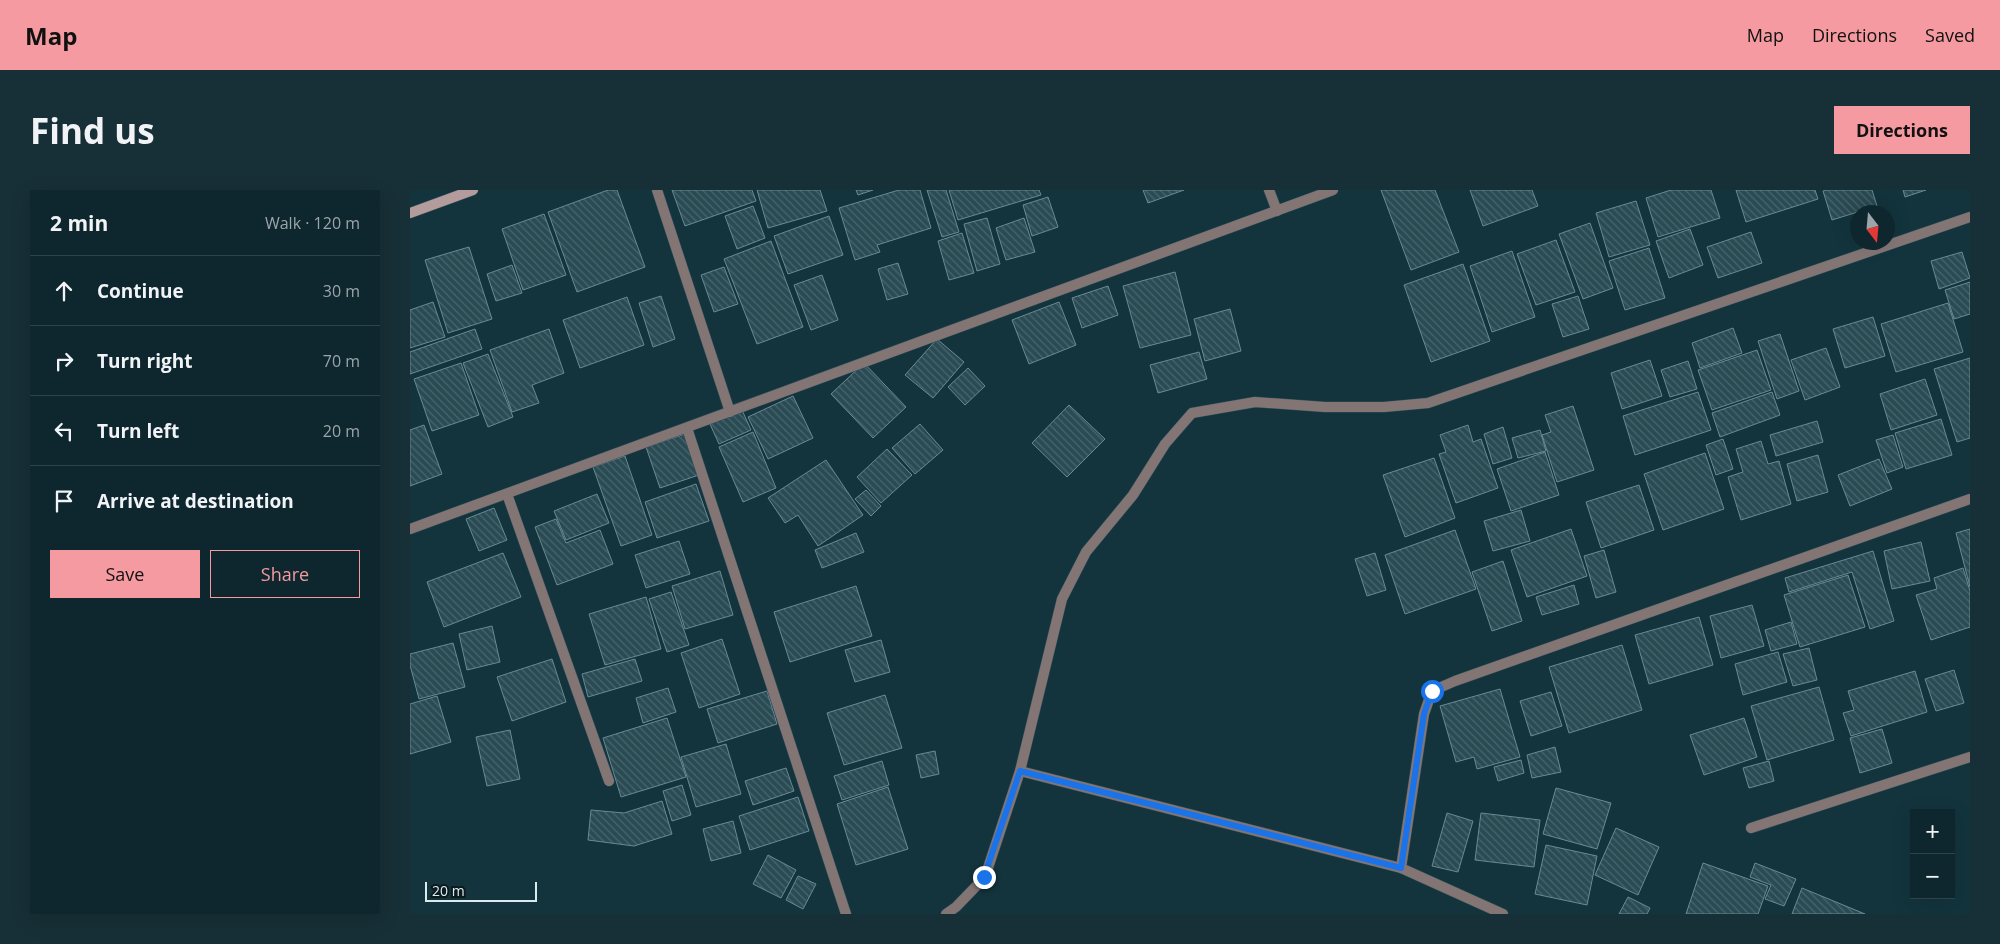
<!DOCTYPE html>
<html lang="en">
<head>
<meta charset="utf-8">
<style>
  :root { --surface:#0e272e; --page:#172f36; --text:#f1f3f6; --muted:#9ba5aa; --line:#2e444a; --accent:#f49aa0 }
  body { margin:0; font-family:"Open Sans",sans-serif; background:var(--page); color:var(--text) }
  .controls { position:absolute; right:15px; bottom:15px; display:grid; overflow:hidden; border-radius:0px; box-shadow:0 5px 20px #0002 }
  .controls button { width:45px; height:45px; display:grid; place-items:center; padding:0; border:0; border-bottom:1px solid var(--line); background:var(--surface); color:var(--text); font:25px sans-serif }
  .compass { position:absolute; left:1440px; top:15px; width:45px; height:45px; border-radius:50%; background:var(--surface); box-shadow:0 5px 20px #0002; rotate:164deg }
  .scale { position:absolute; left:15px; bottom:12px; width:112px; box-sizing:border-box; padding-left:5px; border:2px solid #d9ebf1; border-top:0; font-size:14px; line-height:18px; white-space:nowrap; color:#d9ebf1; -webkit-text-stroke:4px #0c191d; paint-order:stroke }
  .stop { position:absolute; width:15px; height:15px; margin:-11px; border:4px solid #1a73e8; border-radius:50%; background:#fff }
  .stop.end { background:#1a73e8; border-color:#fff; box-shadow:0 1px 5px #0008 }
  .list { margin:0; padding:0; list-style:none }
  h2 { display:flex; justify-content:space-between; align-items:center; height:65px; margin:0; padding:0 20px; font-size:21px }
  h2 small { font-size:16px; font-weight:400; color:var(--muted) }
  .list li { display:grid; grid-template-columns:32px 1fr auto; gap:15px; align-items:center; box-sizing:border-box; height:70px; padding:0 20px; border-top:1px solid var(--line) }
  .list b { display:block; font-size:19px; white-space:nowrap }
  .list em { font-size:16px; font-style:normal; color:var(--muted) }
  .actions { display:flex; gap:10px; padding:15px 20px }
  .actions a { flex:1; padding:11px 0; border:1px solid var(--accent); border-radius:0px; text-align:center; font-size:18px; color:var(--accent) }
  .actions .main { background:var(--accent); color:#111 }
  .icon { flex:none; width:28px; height:28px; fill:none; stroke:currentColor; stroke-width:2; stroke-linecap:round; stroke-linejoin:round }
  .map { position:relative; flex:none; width:1560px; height:724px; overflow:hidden; border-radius:0px }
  header { display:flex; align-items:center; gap:30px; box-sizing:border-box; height:70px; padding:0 25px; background:var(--accent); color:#111 }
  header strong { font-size:24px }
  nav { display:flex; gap:28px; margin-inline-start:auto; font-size:18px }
  .intro { display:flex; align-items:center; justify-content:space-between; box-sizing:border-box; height:120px; padding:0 30px }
  h1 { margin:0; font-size:35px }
  .button { padding:12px 22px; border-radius:0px; background:var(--accent); color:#111; font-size:18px; font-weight:700 }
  main { display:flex; gap:30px; padding:0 30px }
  aside { flex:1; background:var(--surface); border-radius:0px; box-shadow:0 5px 20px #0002 }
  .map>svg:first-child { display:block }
</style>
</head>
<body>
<header>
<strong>Map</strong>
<nav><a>Map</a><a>Directions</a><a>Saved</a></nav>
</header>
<div class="intro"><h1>Find us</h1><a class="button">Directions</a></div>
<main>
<aside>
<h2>2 min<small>Walk · 120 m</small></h2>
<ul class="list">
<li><svg class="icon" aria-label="ahead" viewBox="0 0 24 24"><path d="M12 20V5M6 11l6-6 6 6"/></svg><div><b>Continue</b></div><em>30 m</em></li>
<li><svg class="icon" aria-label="right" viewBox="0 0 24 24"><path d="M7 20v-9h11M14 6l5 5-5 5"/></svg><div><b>Turn right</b></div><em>70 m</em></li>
<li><svg class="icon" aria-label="left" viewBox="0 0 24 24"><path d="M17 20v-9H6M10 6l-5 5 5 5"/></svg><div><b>Turn left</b></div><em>20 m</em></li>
<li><svg class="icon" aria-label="arrive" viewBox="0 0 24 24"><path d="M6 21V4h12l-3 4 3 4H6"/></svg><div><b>Arrive at destination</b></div></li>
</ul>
<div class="actions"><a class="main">Save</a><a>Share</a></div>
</aside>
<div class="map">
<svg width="1560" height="724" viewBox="0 0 1560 724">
  <defs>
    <pattern id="building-back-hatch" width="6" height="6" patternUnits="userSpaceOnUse" patternTransform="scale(1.25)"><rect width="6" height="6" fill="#2a4b54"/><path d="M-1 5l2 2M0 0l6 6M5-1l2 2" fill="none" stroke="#48656d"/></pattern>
  </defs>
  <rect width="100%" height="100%" fill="#13343d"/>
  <g fill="url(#building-back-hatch)" stroke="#688a94">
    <path d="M198,0H207L235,77L167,102L138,22Z"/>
    <path d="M262,0H342L346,11L275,36Z"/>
    <path d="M347,0H410L417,21L358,38Z"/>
    <path d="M446,0H463L448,5Z"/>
    <path d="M489,0H510L521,38L467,55L470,62L445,70L429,18Z"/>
    <path d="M517,0H536L549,42L532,47Z"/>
    <path d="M539,0H629L631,5L548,30Z"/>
    <path d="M733,0H774L738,13Z"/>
    <path d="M971,0H1025L1049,62L1001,80Z"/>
    <path d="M1060,0H1122L1128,16L1073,36Z"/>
    <path d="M1261,0H1301L1310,28L1248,47L1236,8Z"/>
    <path d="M1326,0H1405L1408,9L1336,32Z"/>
    <path d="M1417,0H1462L1467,16L1422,30L1413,1Z"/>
    <path d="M1493,0H1516L1495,7Z"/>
    <path d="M638,7L648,37L622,46L613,15Z"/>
    <path d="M1226,11L1240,55L1199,67L1186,23Z"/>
    <path d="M343,16L355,48L327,59L315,26Z"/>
    <path d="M134,24L156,85L113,100L92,39Z"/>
    <path d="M419,26L433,65L378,84L364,46Z"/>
    <path d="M577,28L590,74L567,81L554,34Z"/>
    <path d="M614,28L625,62L596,70L586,38Z"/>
    <path d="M1180,33L1203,98L1173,109L1149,44Z"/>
    <path d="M1280,39L1293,75L1259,88L1246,51Z"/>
    <path d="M1341,42L1352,73L1308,88L1297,57Z"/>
    <path d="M552,43L564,83L539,90L528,51Z"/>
    <path d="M1146,50L1165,102L1126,115L1107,64Z"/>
    <path d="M361,51L393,137L347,154L314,69Z"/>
    <path d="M59,57L82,129L38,143L15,70Z"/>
    <path d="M1239,58L1255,108L1215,120L1199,71Z"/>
    <path d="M1102,61L1125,127L1082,142L1060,76Z"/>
    <path d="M1552,62L1560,88L1529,99L1521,71Z"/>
    <path d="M488,73L498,104L477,110L468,79Z"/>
    <path d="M1053,74L1080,151L1021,172L994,95Z"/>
    <path d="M102,75L112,103L86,111L77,84Z"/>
    <path d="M314,77L328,114L304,122L291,85Z"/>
    <path d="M765,82L781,145L730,158L713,96Z"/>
    <path d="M412,85L428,130L401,140L384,95Z"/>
    <path d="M1560,92V124L1544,129L1535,100Z"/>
    <path d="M698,96L708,125L672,138L662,108Z"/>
    <path d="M251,106L265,149L243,157L229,113Z"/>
    <path d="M1168,106L1179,139L1153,147L1142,114Z"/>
    <path d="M217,107L234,155L170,178L153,130Z"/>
    <path d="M23,112L35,147L0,158V120Z"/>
    <path d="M649,112L666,155L619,174L602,130Z"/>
    <path d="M1538,113L1553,162L1486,182L1471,134Z"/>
    <path d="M820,119L831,161L795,171L784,129Z"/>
    <path d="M1463,127L1475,166L1435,178L1423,139Z"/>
    <path d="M1323,138L1332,163L1290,178L1282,153Z"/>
    <path d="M65,139L72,159L0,184V162Z"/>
    <path d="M139,139L154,183L122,195L129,213L102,222L80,160Z"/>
    <path d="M1370,144L1389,201L1367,209L1348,151Z"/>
    <path d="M527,149L554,172L523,208L495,185Z"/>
    <path d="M1416,158L1430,197L1395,210L1381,170Z"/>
    <path d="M1347,160L1361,200L1302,220L1288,180Z"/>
    <path d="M789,162L797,189L748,203L740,175Z"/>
    <path d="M78,164L103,227L78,237L53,173Z"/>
    <path d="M1560,168V248L1547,252L1524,179Z"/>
    <path d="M1240,170L1252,206L1212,219L1201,183Z"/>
    <path d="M1278,171L1287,199L1260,207L1251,180Z"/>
    <path d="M51,173L69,225L22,241L4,189Z"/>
    <path d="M454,173L496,217L463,248L421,204Z"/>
    <path d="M558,178L575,196L555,215L538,197Z"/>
    <path d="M1515,189L1527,225L1481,240L1470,204Z"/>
    <path d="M1288,202L1301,240L1225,265L1213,226Z"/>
    <path d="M1362,202L1370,225L1310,247L1302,223Z"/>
    <path d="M383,206L403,248L358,269L338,227Z"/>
    <path d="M659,215L695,249L657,287L622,253Z"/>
    <path d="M1163,216L1184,280L1147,292L1132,245L1141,242L1135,225Z"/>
    <path d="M332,220L341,240L309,254L300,234Z"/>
    <path d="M1531,229L1542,265L1496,279L1485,243Z"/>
    <path d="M1407,231L1413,252L1366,266L1360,245Z"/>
    <path d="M510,234L533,260L505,284L482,258Z"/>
    <path d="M14,235L32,284L0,296V240Z"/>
    <path d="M1058,235L1063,252L1071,249L1088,298L1046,313L1029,264L1036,262L1030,245Z"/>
    <path d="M1093,237L1102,268L1083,274L1074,244Z"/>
    <path d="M1130,240L1136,261L1108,268L1102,248Z"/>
    <path d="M343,242L366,298L333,312L309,257Z"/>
    <path d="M275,244L289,285L250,298L236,257Z"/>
    <path d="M1483,245L1493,277L1477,283L1466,250Z"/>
    <path d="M1313,249L1323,279L1306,285L1296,255Z"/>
    <path d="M1351,251L1358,274L1369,271L1381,314L1331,330L1318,287L1333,282L1326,259Z"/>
    <path d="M477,259L502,285L471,313L447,287Z"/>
    <path d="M1135,262L1149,305L1101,321L1087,279Z"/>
    <path d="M1295,263L1314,319L1253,340L1234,284Z"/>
    <path d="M1408,265L1418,302L1387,311L1377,274Z"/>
    <path d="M215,266L242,345L211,356L183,277Z"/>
    <path d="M1024,268L1045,328L995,347L973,285Z"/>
    <path d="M1469,269L1482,299L1440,316L1428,285Z"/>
    <path d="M416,270L453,325L408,356L388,325L375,333L358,308Z"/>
    <path d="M286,294L299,331L247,348L235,312Z"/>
    <path d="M1229,295L1244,340L1191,358L1176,312Z"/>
    <path d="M456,300L471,316L461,326L445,309Z"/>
    <path d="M187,304L199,333L156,350L144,321Z"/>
    <path d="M84,318L97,350L69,361L56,329Z"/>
    <path d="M1111,320L1120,351L1083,361L1074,331Z"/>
    <path d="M146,329L156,353L190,340L203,374L147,395L125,337Z"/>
    <path d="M1161,339L1177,386L1117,407L1101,360Z"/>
    <path d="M1560,339V397L1546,343Z"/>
    <path d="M1045,340L1066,399L995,424L975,365Z"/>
    <path d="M446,343L454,362L412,378L405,360Z"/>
    <path d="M269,351L280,384L236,398L225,365Z"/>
    <path d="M1511,352L1520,391L1482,399L1474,361Z"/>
    <path d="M1194,360L1206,402L1186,408L1174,366Z"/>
    <path d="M1463,361L1484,431L1460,439L1442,382L1379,402L1375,388Z"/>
    <path d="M93,363L111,407L34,437L17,392Z"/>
    <path d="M965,363L976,400L957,406L945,369Z"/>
    <path d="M1093,371L1112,431L1082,441L1062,382Z"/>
    <path d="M1553,378L1560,401V437L1521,450L1506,405L1527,399L1524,388Z"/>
    <path d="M310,381L323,425L275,439L262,396Z"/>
    <path d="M1438,385L1455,437L1390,457L1374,405Z"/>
    <path d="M1164,395L1169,414L1132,425L1126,407Z"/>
    <path d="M446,396L462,446L380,472L364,422Z"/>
    <path d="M261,402L279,455L257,462L239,409Z"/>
    <path d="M236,407L251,459L195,475L179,424Z"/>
    <path d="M1342,415L1354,456L1311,468L1300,426Z"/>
    <path d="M1289,427L1303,475L1239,494L1225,445Z"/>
    <path d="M1381,432L1387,454L1361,461L1355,440Z"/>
    <path d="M82,436L90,472L57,480L49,444Z"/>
    <path d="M312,449L330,504L289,518L271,463Z"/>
    <path d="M471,450L480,482L445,492L435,460Z"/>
    <path d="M43,453L55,497L9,509L0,475V464Z"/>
    <path d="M1212,455L1232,520L1159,543L1139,477Z"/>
    <path d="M1399,458L1407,490L1383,496L1373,464Z"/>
    <path d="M1368,462L1377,492L1333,505L1325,474Z"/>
    <path d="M142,469L156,512L102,531L87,487Z"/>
    <path d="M225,469L232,491L178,507L172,484Z"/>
    <path d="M1544,480L1554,513L1526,521L1515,489Z"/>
    <path d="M1505,481L1517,522L1441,546L1433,523L1444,520L1438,501Z"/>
    <path d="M1409,497L1424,550L1357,570L1341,516Z"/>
    <path d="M258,498L266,522L233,533L226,508Z"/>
    <path d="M1090,499L1110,567L1067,579L1064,567L1046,572L1030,516Z"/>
    <path d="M357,501L367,534L308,553L297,519Z"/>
    <path d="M1141,502L1152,536L1121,546L1110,511Z"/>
    <path d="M475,505L492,558L434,575L417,523Z"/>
    <path d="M27,506L41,552L0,564V514Z"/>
    <path d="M257,528L276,587L211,607L193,548Z"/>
    <path d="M1334,528L1347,567L1294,585L1280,545Z"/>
    <path d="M1472,539L1482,573L1450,583L1440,548Z"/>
    <path d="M100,540L110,589L77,596L66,547Z"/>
    <path d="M316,554L331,604L286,617L271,567Z"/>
    <path d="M1145,557L1151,582L1122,588L1117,565Z"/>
    <path d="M525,561L529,584L511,588L506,565Z"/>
    <path d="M1111,570L1114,583L1088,591L1084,577Z"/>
    <path d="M472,571L479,595L432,610L424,586Z"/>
    <path d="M1359,571L1364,591L1339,598L1333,578Z"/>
    <path d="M376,578L384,601L343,615L335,591Z"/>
    <path d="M272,595L281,625L262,631L253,601Z"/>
    <path d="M478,597L498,659L446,675L427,614Z"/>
    <path d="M1146,598L1201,613L1187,659L1133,644Z"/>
    <path d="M388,607L399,641L340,660L329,626Z"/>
    <path d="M252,611L262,644L224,656L178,650L181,620L214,623Z"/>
    <path d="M1037,623L1063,631L1048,682L1022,676Z"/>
    <path d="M1071,623L1130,630L1124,677L1065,670Z"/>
    <path d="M323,631L331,663L301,671L293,639Z"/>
    <path d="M1206,638L1249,657L1228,705L1185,685Z"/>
    <path d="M1136,655L1187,666L1177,715L1125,704Z"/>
    <path d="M358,665L386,680L371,708L343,694Z"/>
    <path d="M1293,673L1358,696L1348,724H1276Z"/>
    <path d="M1345,673L1386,689L1374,716L1355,709L1361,695L1340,687Z"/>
    <path d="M388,686L406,694L393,719L376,710Z"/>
    <path d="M1392,698L1455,724H1382Z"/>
    <path d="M1218,707L1240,718L1237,724H1209Z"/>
  </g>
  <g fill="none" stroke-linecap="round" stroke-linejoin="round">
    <g stroke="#33515a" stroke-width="11">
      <g id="street">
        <path d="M247,0L320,222"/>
        <path d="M859,0L867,21"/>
        <path d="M277,238L436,724"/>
        <path d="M97,304L199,591"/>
        <path d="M0,339L923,0"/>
        <path d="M610,581L991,678L1093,724"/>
        <path d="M1341,638L1560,567"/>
        <path d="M991,678L1014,524L1022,501L1045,491L1560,309"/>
        <path d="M536,724L546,717L575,687L610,581L652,409L676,362L723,305L755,254L782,223L845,212L915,217H974L1018,213L1560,27"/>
      </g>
    </g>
    <g stroke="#33515a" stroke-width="11">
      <path id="secondary" d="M0,23L63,0"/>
    </g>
    <use href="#street" stroke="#847575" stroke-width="10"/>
    <use href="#secondary" stroke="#b49c9d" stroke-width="10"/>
  </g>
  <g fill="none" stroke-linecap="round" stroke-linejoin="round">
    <path stroke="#1a73e8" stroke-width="6" d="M574,687L610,581L991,678L1014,524L1022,501"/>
  </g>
</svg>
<div class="controls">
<button>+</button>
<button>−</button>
</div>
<svg class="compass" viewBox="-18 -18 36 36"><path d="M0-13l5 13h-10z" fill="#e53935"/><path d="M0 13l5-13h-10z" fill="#9ba5aa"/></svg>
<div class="scale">20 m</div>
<div class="stop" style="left:1022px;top:501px"></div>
<div class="stop end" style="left:574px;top:687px"></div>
</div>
</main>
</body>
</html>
